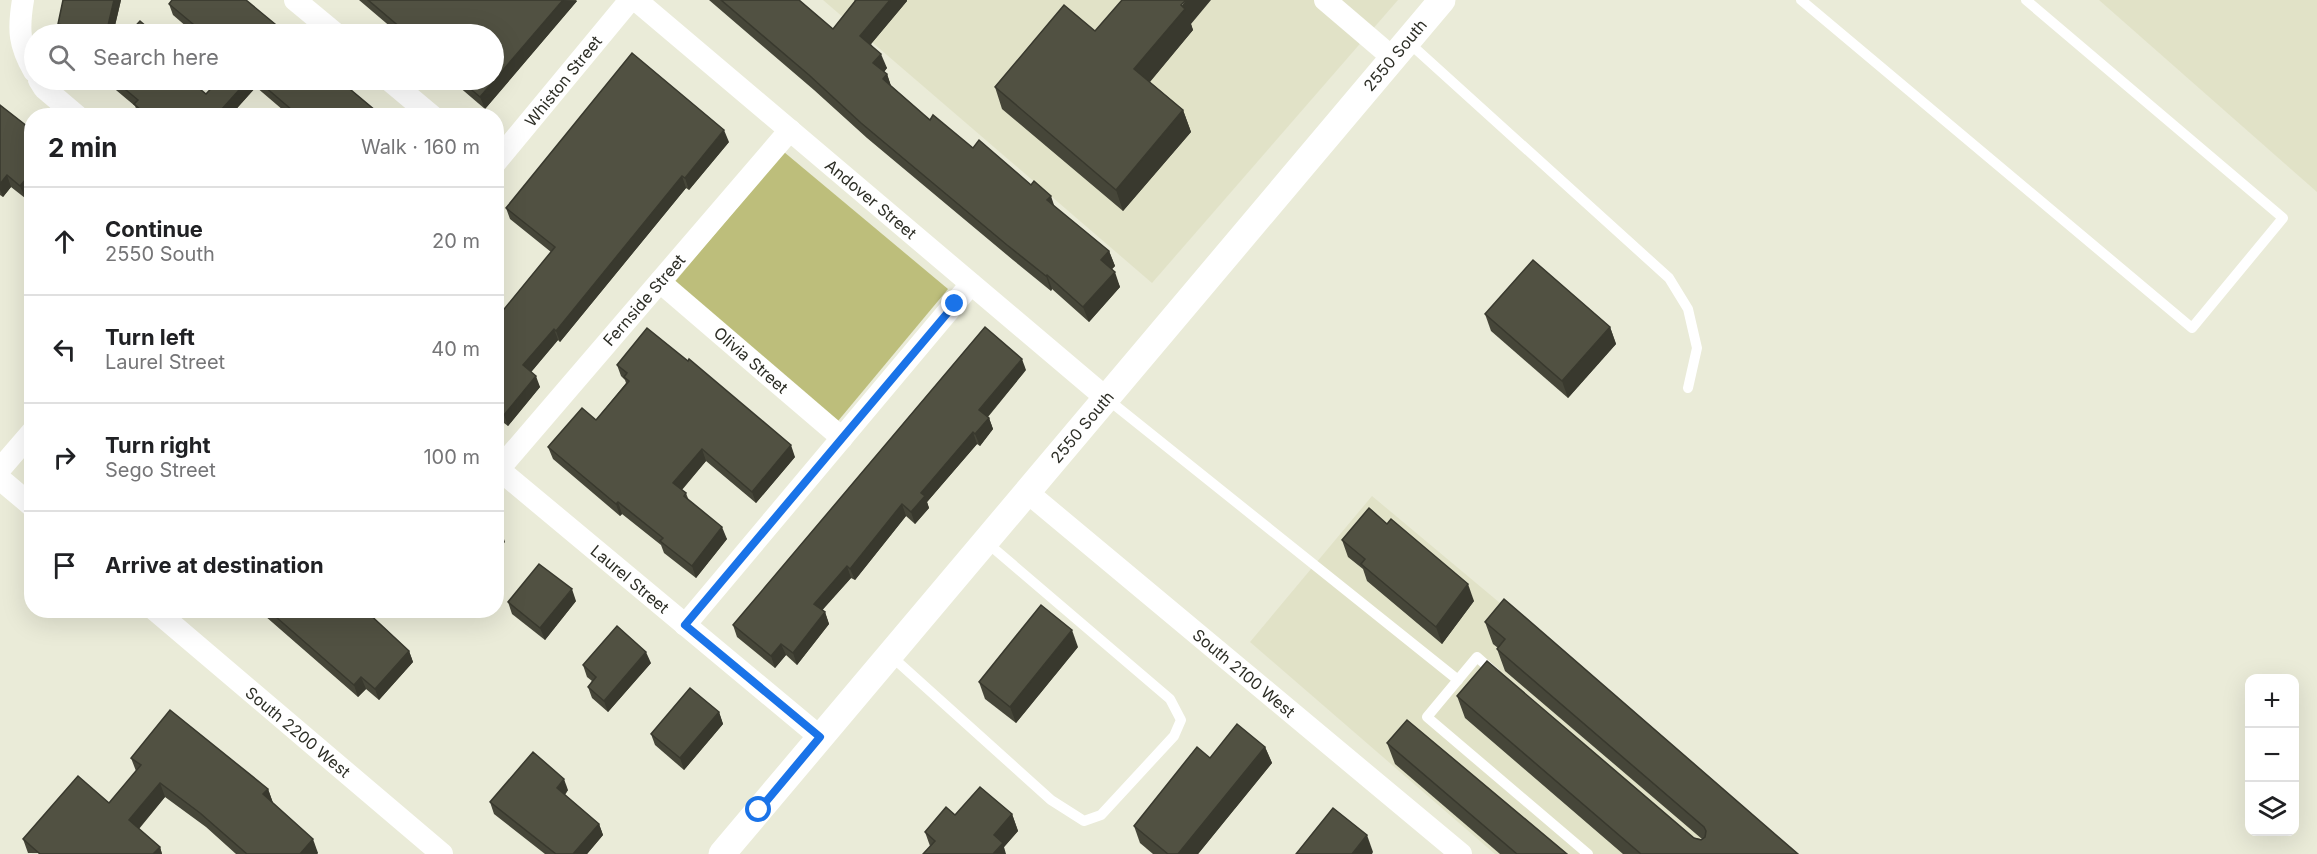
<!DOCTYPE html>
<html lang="en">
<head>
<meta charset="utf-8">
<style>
  :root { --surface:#fff; --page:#f2f2f2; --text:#202124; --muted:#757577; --line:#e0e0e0 }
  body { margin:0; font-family:Inter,sans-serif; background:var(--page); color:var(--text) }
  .controls { position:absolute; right:18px; bottom:18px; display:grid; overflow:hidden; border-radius:12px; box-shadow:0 6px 24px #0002 }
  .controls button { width:54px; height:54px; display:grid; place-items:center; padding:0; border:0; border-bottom:2px solid var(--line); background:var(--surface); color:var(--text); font:30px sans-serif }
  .stop { position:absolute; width:18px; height:18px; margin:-14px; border:4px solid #1a73e8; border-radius:50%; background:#fff }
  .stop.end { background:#1a73e8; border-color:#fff; box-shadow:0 2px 6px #0008 }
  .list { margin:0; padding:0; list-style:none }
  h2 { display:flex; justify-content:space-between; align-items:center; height:78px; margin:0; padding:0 24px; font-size:26px }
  h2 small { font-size:20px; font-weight:400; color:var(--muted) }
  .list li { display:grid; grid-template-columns:39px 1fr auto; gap:18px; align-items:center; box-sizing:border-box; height:108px; padding:0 24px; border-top:2px solid var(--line) }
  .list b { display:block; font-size:22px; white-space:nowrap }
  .list p { margin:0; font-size:20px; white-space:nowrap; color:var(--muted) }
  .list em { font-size:20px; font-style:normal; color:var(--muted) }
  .icon { flex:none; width:33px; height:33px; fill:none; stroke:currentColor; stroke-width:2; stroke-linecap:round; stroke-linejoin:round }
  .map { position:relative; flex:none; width:2317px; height:854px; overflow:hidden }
  .search { position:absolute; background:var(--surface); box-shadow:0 6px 24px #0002; left:24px; top:24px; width:480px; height:66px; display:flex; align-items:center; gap:15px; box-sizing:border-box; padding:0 21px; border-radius:33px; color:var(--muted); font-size:22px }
  .panel { position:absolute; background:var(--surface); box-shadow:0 6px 24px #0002; left:24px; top:108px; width:480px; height:510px; border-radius:24px }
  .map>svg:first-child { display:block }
</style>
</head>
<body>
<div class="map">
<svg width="2317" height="854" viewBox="0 0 2317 854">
  <rect width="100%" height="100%" fill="#eaebd8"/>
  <g fill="#e1e2c7">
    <path d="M823,0H1398L1152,283Z"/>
    <path d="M2099,0H2317V192Z"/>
    <path d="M1372,496L1561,654L1793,854H1495L1250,642Z"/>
  </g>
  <path fill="#bdbe7b" d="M784,152L948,289L838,421L673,284Z"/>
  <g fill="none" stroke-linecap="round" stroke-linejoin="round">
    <g stroke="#fff" stroke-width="10">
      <path d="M1801,0L2192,328L2283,218L2026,0"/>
      <path d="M1407,41L1669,278L1688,309L1697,348L1688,388"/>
      <path d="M1106,398L1458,680"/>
      <path d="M890,655L1051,800L1084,821L1101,815L1174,736L1181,720L1170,699L985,541"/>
      <path d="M1495,673L1477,657L1427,717L1588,854"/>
    </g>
    <g stroke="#fff" stroke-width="22">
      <path d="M23,0C18,30 19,45 34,71"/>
      <path d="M295,0L336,34"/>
      <path d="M636,0L1106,398"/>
      <path d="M1325,0L1393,58"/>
      <path d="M39,80L44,88L77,116"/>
      <path d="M389,80L432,116"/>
      <path d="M496,162L630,0"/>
      <path d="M660,282L842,438"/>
      <path d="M496,467L820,737"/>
      <path d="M0,469L32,432"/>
      <path d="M499,469L790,130"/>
      <path d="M0,479L32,506"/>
      <path d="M1027,492L1461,854"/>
      <path d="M155,610L442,854"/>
      <path d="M685,625L971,284"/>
    </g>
    <path stroke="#fff" stroke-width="27" d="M722,854L1442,0"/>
  </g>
  <g fill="#464639">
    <path d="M63,0H121L113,34H62L58,24Z"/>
    <path d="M359,0H576L577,1L485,109L451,80H494V34H399Z"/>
    <path d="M709,0H799L833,29L855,1L854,0H907V1L871,44L887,68L884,72L887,74L891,86L930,120L973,148L1054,206L1109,251L1115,266L1112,269L1120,287L1089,322L1052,289L1051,291L1013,260L867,138L814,90Z"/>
    <path d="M169,4L287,34H195L173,15Z"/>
    <path d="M1191,24L1193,30L1150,82L1183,110L1191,132L1123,211L1002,109L995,87L1095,31Z"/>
    <path d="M104,80H189L206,94L219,80H339L382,116H290L256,87L230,116H139L135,106Z"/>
    <path d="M0,105L32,130V189L25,198L11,187L3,197L0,195Z"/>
    <path d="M729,142L689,190L686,188L560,342L558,340L531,372L540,387L508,426L496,417V319L551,252L510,219L506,208Z"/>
    <path d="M1485,314L1610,327L1616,344L1568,398L1491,331Z"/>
    <path d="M617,365L795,457L756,503L706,461L682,490L686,493L689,501L727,539L696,578L664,553L661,545L622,514L620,516L553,459L548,447L596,420L626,383L625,380L621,376Z"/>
    <path d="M1026,370L988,417L989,418L993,429L980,446L977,444L927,502L929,508L915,524L906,516L855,580L851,578L822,610L825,612L829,624L797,665L786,655L775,668L737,637L733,625Z"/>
    <path d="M1387,524L1474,601L1442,644L1367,581L1363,569L1348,557L1342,540Z"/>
    <path d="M576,601L545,640L512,614L508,602Z"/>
    <path d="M263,610H365L409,651L413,662L379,700L366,689L358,697L265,616Z"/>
    <path d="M1485,622L1798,854H1623L1465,718L1457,696L1694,838L1702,839L1505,671L1497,649L1498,648L1493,644Z"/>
    <path d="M1078,647L1016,723L985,699L979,682Z"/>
    <path d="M651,663L608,712L592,698L588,687L592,681L587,677L583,665Z"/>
    <path d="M719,712L723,724L684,770L655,745L651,734Z"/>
    <path d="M1387,743L1567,854H1500L1395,764Z"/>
    <path d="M1265,747L1272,763L1198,854H1153L1140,843L1134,826L1210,758Z"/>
    <path d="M131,758L268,789L273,803L318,853L317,854H236L206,827L165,797L139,829L160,847L162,854L28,853L23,839L109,803L136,771Z"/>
    <path d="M568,790L565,795L599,824L603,835L587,854H545L494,814L490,802Z"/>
    <path d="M1012,814L1018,831L1004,847L930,846L925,832L955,815Z"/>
  </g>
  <g fill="#39392e">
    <path d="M114,0H121L113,34H106Z"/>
    <path d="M563,0L577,1L485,109L480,97Z"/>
    <path d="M890,0H907V1L866,50L860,36Z"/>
    <path d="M1186,0H1211L1191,24L1193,30L1142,91L1134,69Z"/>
    <path d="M881,54L887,68L879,78L873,63Z"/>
    <path d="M887,74L892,89L883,79Z"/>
    <path d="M248,80H254L256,87L230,116H224L222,109Z"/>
    <path d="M1183,110L1191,132L1123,211L1116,190Z"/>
    <path d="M724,130L729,142L689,190L685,178Z"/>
    <path d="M32,172V189L25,198L20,186Z"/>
    <path d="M7,175L11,187L3,197L0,190V184Z"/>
    <path d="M682,176L686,188L560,342L556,331Z"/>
    <path d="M1051,196L1056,211L1047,200Z"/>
    <path d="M1109,251L1115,266L1106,275L1101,260Z"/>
    <path d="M1115,272L1120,287L1089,322L1083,307Z"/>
    <path d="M1047,275L1052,289L1051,291L1046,276Z"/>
    <path d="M1610,327L1616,344L1568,398L1562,381Z"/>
    <path d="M554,329L558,340L527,377L523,365Z"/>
    <path d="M1022,359L1026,370L983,422L979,410Z"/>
    <path d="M536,376L540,387L508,426L504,415Z"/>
    <path d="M989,418L993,429L980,446L975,434Z"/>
    <path d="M973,432L977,444L927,502L929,508L915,524L911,512L921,493Z"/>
    <path d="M791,445L795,457L756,503L752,492Z"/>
    <path d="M702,449L706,461L677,495L673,483Z"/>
    <path d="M618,502L622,514L620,516L616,504Z"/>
    <path d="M902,504L906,516L855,580L850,569Z"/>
    <path d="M499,525L505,542L496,552V528Z"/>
    <path d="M722,527L727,539L696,578L692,566Z"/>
    <path d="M847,566L851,578L818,615L814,604Z"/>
    <path d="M1468,584L1474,601L1442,644L1436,627Z"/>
    <path d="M572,589L576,601L545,640L540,628Z"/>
    <path d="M825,612L829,624L797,665L793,653Z"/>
    <path d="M1072,630L1078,647L1016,723L1010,707Z"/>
    <path d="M781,644L786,655L775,668L771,656Z"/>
    <path d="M409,651L413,662L379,700L375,689Z"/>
    <path d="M646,652L651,663L608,712L604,701Z"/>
    <path d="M361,677L366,689L358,697L354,685Z"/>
    <path d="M719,712L723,724L684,770L680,758Z"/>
    <path d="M1265,747L1272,763L1198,854H1178Z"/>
    <path d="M564,779L568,790L561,799L557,788Z"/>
    <path d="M160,783L165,797L134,834L129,820Z"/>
    <path d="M268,789L273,803L263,794Z"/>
    <path d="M1012,814L1018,831L1004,847L1006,854H993L994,835Z"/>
    <path d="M599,824L603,835L587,854H573Z"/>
    <path d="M1367,835L1373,852L1372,854H1352Z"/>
    <path d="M313,839L318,853L317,854H300Z"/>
    <path d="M160,847L162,854H153Z"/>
  </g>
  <g fill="#515142" stroke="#39392e" stroke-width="1.5">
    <path d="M63,0H114L106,34L58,24Z"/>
    <path d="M172,0H246L287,34H205L169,4Z"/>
    <path d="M368,0H563L480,97L460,80H494V34H408Z"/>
    <path d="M721,0H799L833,29L856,0H890L860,36L881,54L873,63L887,74L883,79L930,120L933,115L973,148L979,140L1031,185L1034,181L1051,196L1047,200L1109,251L1101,260L1115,272L1083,307L1047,275L1046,276L1007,245L861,123L809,75Z"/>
    <path d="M1122,0H1186L1181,5L1185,9L1134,69L1183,110L1116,190L995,87L1064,5L1095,31Z"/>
    <path d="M140,21L155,34H128Z"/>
    <path d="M632,53L724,130L685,178L682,176L556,331L554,329L523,365L536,376L504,415L496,408V319L555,247L506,208Z"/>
    <path d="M114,80H189L206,94L219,80H248L222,109L230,116H148L134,104L138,100Z"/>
    <path d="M257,80H339L382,116H299Z"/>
    <path d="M0,105L32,130V172L20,186L7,175L0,184Z"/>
    <path d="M1533,260L1610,327L1562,381L1485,314Z"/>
    <path d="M985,327L1022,359L979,410L989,418L975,434L973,432L921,493L925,496L911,512L902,504L850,569L847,566L814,604L825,612L793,653L781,644L771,656L733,625Z"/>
    <path d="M647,328L688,361L689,359L791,445L752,492L702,449L673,483L686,493L684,496L722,527L692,566L660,541L663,538L618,502L616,504L548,447L582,408L596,420L629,381L624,377L627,373L617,365Z"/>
    <path d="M1369,508L1387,524L1391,519L1468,584L1436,627L1361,564L1365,559L1342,540Z"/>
    <path d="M539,564L572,589L540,628L508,602Z"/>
    <path d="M1504,599L1798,854H1641L1457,696L1487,661L1694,838L1701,840L1705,837L1706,831L1704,827L1497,649L1505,639L1485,622Z"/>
    <path d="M1041,605L1072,630L1010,707L979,682Z"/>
    <path d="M268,610H365L409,651L375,689L361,677L354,685Z"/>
    <path d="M617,626L646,652L604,701L588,687L596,677L583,665Z"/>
    <path d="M690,688L719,712L680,758L651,734Z"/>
    <path d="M170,710L268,789L263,794L313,839L300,854H247L200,813L160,783L129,820L160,847L153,854H40L23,839L78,776L109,803L141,765L131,758Z"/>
    <path d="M1407,720L1567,854H1517L1387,743Z"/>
    <path d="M1237,724L1265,747L1178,854H1168L1134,826L1197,747L1210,758Z"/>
    <path d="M533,752L564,779L557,788L599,824L573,854H556L490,802Z"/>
    <path d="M980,787L1012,814L994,835L1003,843L993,854H923L935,841L925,832L946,807L955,815Z"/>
    <path d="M1333,808L1367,835L1352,854H1296Z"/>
  </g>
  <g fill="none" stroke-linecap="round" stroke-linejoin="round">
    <path stroke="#1a73e8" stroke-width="8" d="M759,810L820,737L685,625L955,304"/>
  </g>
  <g text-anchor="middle" stroke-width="6" stroke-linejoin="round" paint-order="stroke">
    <g font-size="16" fill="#2c2d25" stroke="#fff">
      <text transform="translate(1395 55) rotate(-50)" y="6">2550 South</text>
      <text transform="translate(563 81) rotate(-51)" y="6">Whiston Street</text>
      <text transform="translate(871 199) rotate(40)" y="6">Andover Street</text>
      <text transform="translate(644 300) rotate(-49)" y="6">Fernside Street</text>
      <text transform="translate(751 360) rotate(41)" y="6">Olivia Street</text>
      <text transform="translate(1082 427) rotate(-50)" y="6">2550 South</text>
      <text transform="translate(630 579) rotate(40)" y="6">Laurel Street</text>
      <text transform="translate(1244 673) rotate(40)" y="6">South 2100 West</text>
      <text transform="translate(298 732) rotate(40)" y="6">South 2200 West</text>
    </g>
  </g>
</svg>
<div class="controls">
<button>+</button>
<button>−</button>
<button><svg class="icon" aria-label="layers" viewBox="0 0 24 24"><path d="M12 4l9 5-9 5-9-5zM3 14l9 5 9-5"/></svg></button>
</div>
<div class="stop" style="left:759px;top:810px"></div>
<div class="stop end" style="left:955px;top:304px"></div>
<div class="search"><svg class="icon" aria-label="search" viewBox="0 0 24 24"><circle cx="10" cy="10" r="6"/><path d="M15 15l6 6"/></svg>Search here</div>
<section class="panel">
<h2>2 min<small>Walk · 160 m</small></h2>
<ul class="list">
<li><svg class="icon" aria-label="ahead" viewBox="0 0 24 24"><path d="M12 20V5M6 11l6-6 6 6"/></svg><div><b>Continue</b><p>2550 South</p></div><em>20 m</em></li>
<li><svg class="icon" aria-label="left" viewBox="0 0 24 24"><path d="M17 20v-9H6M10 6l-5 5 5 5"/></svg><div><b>Turn left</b><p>Laurel Street</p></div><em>40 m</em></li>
<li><svg class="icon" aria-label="right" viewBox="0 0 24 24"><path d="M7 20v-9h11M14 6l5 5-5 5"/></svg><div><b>Turn right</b><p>Sego Street</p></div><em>100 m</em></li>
<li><svg class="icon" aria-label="arrive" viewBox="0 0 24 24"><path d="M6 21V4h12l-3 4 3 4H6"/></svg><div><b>Arrive at destination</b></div></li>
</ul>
</section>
</div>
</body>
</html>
